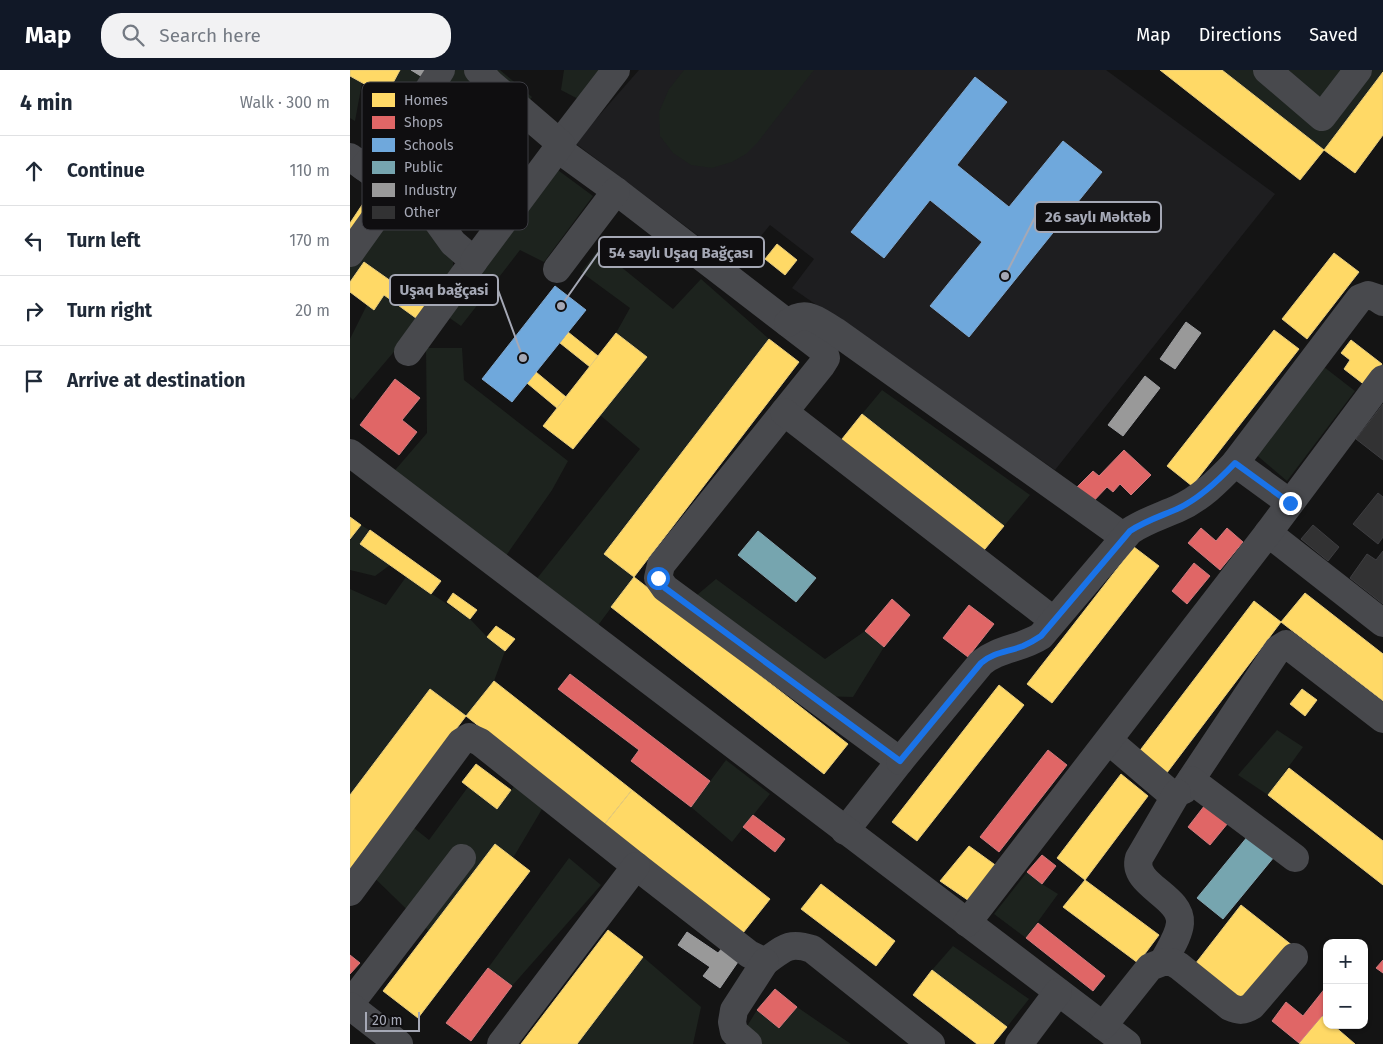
<!DOCTYPE html>
<html lang="en">
<head>
<meta charset="utf-8">
<style>
  :root { --surface:#fff; --page:#f2f2f3; --text:#1f2937; --muted:#747a83; --line:#e0e1e3; --accent:#111827 }
  body { margin:0; font-family:"Fira Sans",sans-serif; background:var(--page); color:var(--text) }
  .controls { position:absolute; right:15px; bottom:15px; display:grid; overflow:hidden; border-radius:10px; box-shadow:0 1px 4px #0004 }
  .controls button { width:45px; height:45px; display:grid; place-items:center; padding:0; border:0; border-bottom:1px solid var(--line); background:var(--surface); color:var(--text); font:25px sans-serif }
  .scale { position:absolute; left:15px; bottom:12px; width:55px; box-sizing:border-box; padding-left:5px; border:2px solid #a5a8b5; border-top:0; font-size:14px; line-height:18px; white-space:nowrap; color:#a5a8b5; -webkit-text-stroke:4px #0f0e10; paint-order:stroke }
  .stop { position:absolute; width:15px; height:15px; margin:-11px; border:4px solid #1a73e8; border-radius:50%; background:#fff }
  .stop.end { background:#1a73e8; border-color:#fff; box-shadow:0 1px 5px #0008 }
  .list { margin:0; padding:0; list-style:none }
  h2 { display:flex; justify-content:space-between; align-items:center; height:65px; margin:0; padding:0 20px; font-size:21px }
  h2 small { font-size:16px; font-weight:400; color:var(--muted) }
  .list li { display:grid; grid-template-columns:32px 1fr auto; gap:15px; align-items:center; box-sizing:border-box; height:70px; padding:0 20px; border-top:1px solid var(--line) }
  .list b { display:block; font-size:19px; white-space:nowrap }
  .list em { font-size:16px; font-style:normal; color:var(--muted) }
  .icon { flex:none; width:28px; height:28px; fill:none; stroke:currentColor; stroke-width:2; stroke-linecap:round; stroke-linejoin:round }
  .map { position:relative; flex:none; width:1033px; height:974px; overflow:hidden }
  header { display:flex; align-items:center; gap:30px; box-sizing:border-box; height:70px; padding:0 25px; background:var(--accent); color:#fff }
  header strong { font-size:24px }
  nav { display:flex; gap:28px; margin-inline-start:auto; font-size:18px }
  .search { width:350px; height:45px; background:var(--page); display:flex; align-items:center; gap:12px; box-sizing:border-box; padding:0 18px; border-radius:20px; color:var(--muted); font-size:19px }
  main { display:flex }
  aside { flex:1; background:var(--surface) }
  .map>svg:first-child { display:block }
</style>
</head>
<body>
<header>
<strong>Map</strong>
<div class="search"><svg class="icon" aria-label="search" viewBox="0 0 24 24"><circle cx="10" cy="10" r="6"/><path d="M15 15l6 6"/></svg>Search here</div>
<nav><a>Map</a><a>Directions</a><a>Saved</a></nav>
</header>
<main>
<aside>
<h2>4 min<small>Walk · 300 m</small></h2>
<ul class="list">
<li><svg class="icon" aria-label="ahead" viewBox="0 0 24 24"><path d="M12 20V5M6 11l6-6 6 6"/></svg><div><b>Continue</b></div><em>110 m</em></li>
<li><svg class="icon" aria-label="left" viewBox="0 0 24 24"><path d="M17 20v-9H6M10 6l-5 5 5 5"/></svg><div><b>Turn left</b></div><em>170 m</em></li>
<li><svg class="icon" aria-label="right" viewBox="0 0 24 24"><path d="M7 20v-9h11M14 6l5 5-5 5"/></svg><div><b>Turn right</b></div><em>20 m</em></li>
<li><svg class="icon" aria-label="arrive" viewBox="0 0 24 24"><path d="M6 21V4h12l-3 4 3 4H6"/></svg><div><b>Arrive at destination</b></div></li>
</ul>
</aside>
<div class="map">
<svg width="1033" height="974" viewBox="0 0 1033 974">
  <rect width="100%" height="100%" fill="#141414"/>
  <path fill="#1e1e20" d="M289,0H756L925,124L705,400L442,218L464,189L420,155L387,195L225,73Z"/>
  <g fill="#1d231e">
    <path d="M50,0H150L182,27L154,63L143,55L97,117L62,87L75,42L36,26Z"/>
    <path d="M214,0H256L232,31L211,20Z"/>
    <path d="M334,0H464L408,72L396,84L382,92L362,98L341,95L323,83L310,66L309,42L319,19Z"/>
    <path d="M872,0H1033V2L974,80Z"/>
    <path d="M0,6L12,13L5,51L0,48Z"/>
    <path d="M201,95L243,126L194,192L170,180L111,256L94,244Z"/>
    <path d="M39,124L103,183V202L79,238L15,192L0,212V180Z"/>
    <path d="M249,179L323,239L351,209L419,269L254,483L284,507L246,558L185,511L290,379L250,345L297,287L266,263L280,238L231,202Z"/>
    <path d="M34,225L70,251L3,330L0,327V269L17,235L24,239Z"/>
    <path d="M76,278H112L114,310L218,391L202,420L153,490L40,406L77,363Z"/>
    <path d="M965,290L1005,321L937,411L903,382Z"/>
    <path d="M532,320L680,425L654,456L512,344Z"/>
    <path d="M11,455L19,460L10,474L40,495L25,506L0,500V469Z"/>
    <path d="M56,507L120,549L137,567L155,581L144,611L116,646L0,725V519L36,535Z"/>
    <path d="M366,509L475,589L515,561L534,577L503,627L435,625L328,541Z"/>
    <path d="M927,660L953,677L918,725L888,705Z"/>
    <path d="M376,690L420,724L382,772L341,737Z"/>
    <path d="M165,715L195,734L163,788L145,774L79,861L6,790L43,741L79,770L118,717L147,739Z"/>
    <path d="M219,788L251,815L162,916L138,898Z"/>
    <path d="M677,802L692,814L708,824L676,868L644,844Z"/>
    <path d="M603,876L679,929L657,957L582,900Z"/>
    <path d="M293,887L351,937L343,974H227Z"/>
    <path d="M447,937L501,974H386L407,940L429,958Z"/>
  </g>
  <g fill="#ffd966" stroke="#e4ca7e">
    <path d="M0,0H50L36,26L0,6Z"/>
    <path d="M810,0H872L974,80L950,110Z"/>
    <path d="M1033,2V65L1005,103L974,80Z"/>
    <path d="M22,120L35,129L0,180V153Z"/>
    <path d="M427,174L447,190L435,205L415,189Z"/>
    <path d="M984,183L1009,202L957,269L932,249Z"/>
    <path d="M14,192L79,238L70,251L34,225L24,240L0,222V212Z"/>
    <path d="M924,260L949,279L842,416L817,396Z"/>
    <path d="M218,262L248,286L240,297L210,273Z"/>
    <path d="M266,263L297,287L223,379L193,356Z"/>
    <path d="M419,269L449,292L284,507L254,484Z"/>
    <path d="M1001,270L1032,294L1016,316L994,299L1000,290L991,283Z"/>
    <path d="M186,302L216,327L207,338L177,313Z"/>
    <path d="M512,344L654,456L630,485L488,374Z"/>
    <path d="M0,447L11,455L0,469Z"/>
    <path d="M20,460L91,511L81,524L10,474Z"/>
    <path d="M784,477L809,496L702,633L677,614Z"/>
    <path d="M284,507L498,674L474,704L261,537Z"/>
    <path d="M103,523L127,540L120,549L97,532Z"/>
    <path d="M955,523L1033,584V631L931,552Z"/>
    <path d="M904,531L931,552L816,704L788,683Z"/>
    <path d="M146,556L165,569L155,581L137,567Z"/>
    <path d="M144,611L282,720L254,755L116,646Z"/>
    <path d="M649,615L674,635L567,771L542,752Z"/>
    <path d="M80,619L116,646L0,799V725Z"/>
    <path d="M952,619L967,630L955,646L940,634Z"/>
    <path d="M126,694L161,720L147,739L112,712Z"/>
    <path d="M939,698L1033,771V815L918,725Z"/>
    <path d="M771,704L798,726L735,810L707,788Z"/>
    <path d="M282,720L420,829L393,863L254,755Z"/>
    <path d="M145,774L180,801L68,948L33,921Z"/>
    <path d="M619,776L648,797L622,833L590,811Z"/>
    <path d="M735,810L809,865L788,893L713,837Z"/>
    <path d="M471,814L545,871L526,896L451,839Z"/>
    <path d="M891,835L943,876L894,938L842,898Z"/>
    <path d="M258,860L293,887L227,974H171Z"/>
    <path d="M582,900L657,957L643,974H627L563,925Z"/>
    <path d="M971,945L977,950V955H983L1005,974H951L949,973Z"/>
  </g>
  <g fill="#e06666" stroke="#ce7a7e">
    <path d="M45,309L70,328L52,350L67,362L49,385L10,355Z"/>
    <path d="M774,380L801,405L781,425L770,414L763,422L757,417L739,436L723,421L743,401L749,406Z"/>
    <path d="M851,458L866,471L877,458L893,472L870,500L838,473Z"/>
    <path d="M844,493L860,506L837,534L822,521Z"/>
    <path d="M542,529L560,545L534,577L515,561Z"/>
    <path d="M619,535L644,554L618,587L593,568Z"/>
    <path d="M220,604L360,711L341,737L281,691L289,680L208,619Z"/>
    <path d="M698,680L717,695L649,782L630,767Z"/>
    <path d="M855,735L878,753L860,775L838,757Z"/>
    <path d="M403,745L435,769L425,782L393,757Z"/>
    <path d="M692,785L706,796L692,814L677,802Z"/>
    <path d="M688,853L755,906L743,921L676,868Z"/>
    <path d="M0,885L10,893L0,904Z"/>
    <path d="M1033,890V903L1026,898Z"/>
    <path d="M138,898L162,916L121,971L96,953Z"/>
    <path d="M976,917L977,940L949,973L922,951L936,932L953,946Z"/>
    <path d="M425,919L447,937L429,958L407,940Z"/>
  </g>
  <g fill="#6fa8dc" stroke="#7fa8d0">
    <path d="M625,7L657,32L607,95L659,137L713,71L752,102L619,267L580,236L632,172L580,130L534,188L501,162Z"/>
    <path d="M205,216L236,240L162,332L132,309Z"/>
  </g>
  <g fill="#76a5af" stroke="#84a6b1">
    <path d="M408,461L466,508L446,532L388,485Z"/>
    <path d="M898,766L924,787L873,849L847,828Z"/>
  </g>
  <g fill="#999" stroke="#9d9ea1">
    <path d="M61,0H79L74,8Z"/>
    <path d="M836,252L851,263L825,299L810,289Z"/>
    <path d="M795,306L810,318L773,366L758,355Z"/>
    <path d="M337,862L368,883L373,877L390,889L370,918L353,906L360,897L328,875Z"/>
  </g>
  <g fill="#323233" stroke="#3d3d40">
    <path d="M1033,334V390L1006,369Z"/>
    <path d="M1028,423L1033,427V467L1028,474L1003,454Z"/>
    <path d="M963,455L989,477L978,491L951,469Z"/>
    <path d="M1033,481V534L1000,508L1017,484L1026,490Z"/>
  </g>
  <g fill="none" stroke-linecap="round" stroke-linejoin="round">
    <g stroke="#48494d" stroke-width="28">
      <path d="M266,0L213,69L212,79L215,84L266,121L474,281L476,288L471,296L311,495L308,508L315,518L550,691L495,761"/>
      <path d="M917,0L972,47L1008,0"/>
      <path d="M0,87L85,148L103,173L124,191L58,282"/>
      <path d="M14,97L71,31L91,0"/>
      <path d="M0,183L45,120"/>
      <path d="M124,191L211,74L140,13L128,0"/>
      <path d="M207,199L266,121"/>
      <path d="M438,253C456,238 468,251 485,261L774,467"/>
      <path d="M434,342L703,550"/>
      <path d="M0,383L777,974"/>
      <path d="M885,393L940,433"/>
      <path d="M918,463L1033,553"/>
      <path d="M759,671L819,722L827,723L834,720L928,579L936,574L1033,649"/>
      <path d="M550,691L631,593C649,578 671,579 691,566L780,461C795,451 811,446 827,439C850,429 868,411 885,393L1010,228L1018,225L1027,228L1033,232"/>
      <path d="M841,710L945,788"/>
      <path d="M0,822L111,672L119,667L130,672L286,796L399,884L415,892C433,879 438,871 462,879L581,974"/>
      <path d="M617,853L918,463L1033,309"/>
      <path d="M813,892C819,880 829,866 830,853C832,826 781,815 789,788L827,723"/>
      <path d="M0,934L112,788"/>
      <path d="M0,936L49,974"/>
      <path d="M753,956L800,897L813,892H822L829,896L880,937C889,941 894,941 902,936L944,887"/>
      <path d="M151,974L286,796"/>
      <path d="M398,974L384,962L382,952L384,940L415,892"/>
      <path d="M669,974L708,922"/>
    </g>
  </g>
  <g fill="none" stroke-linecap="round" stroke-linejoin="round">
    <path stroke="#1a73e8" stroke-width="6" d="M308,508L315,518L550,691L631,593C644,582 658,582 673,576C680,573 685,570 691,566L780,461C795,451 811,446 827,439C849,429 868,411 885,393L940,433"/>
  </g>
  <rect x="12" y="12" width="166" height="148" rx="8" fill="#0f0e10" stroke="#3c3c42" stroke-width="1"/>
  <rect x="22" y="23" width="23" height="14" fill="#ffd966"/>
  <rect x="22" y="46" width="23" height="13" fill="#e06666"/>
  <rect x="22" y="68" width="23" height="14" fill="#6fa8dc"/>
  <rect x="22" y="91" width="23" height="13" fill="#76a5af"/>
  <rect x="22" y="113" width="23" height="14" fill="#999"/>
  <rect x="22" y="136" width="23" height="13" fill="#323233"/>
  <g font-size="14" fill="#a5a8b5">
    <text x="54" y="35">Homes</text>
    <text x="54" y="57">Shops</text>
    <text x="54" y="80">Schools</text>
    <text x="54" y="102">Public</text>
    <text x="54" y="125">Industry</text>
    <text x="54" y="147">Other</text>
  </g>
  <path fill="none" stroke="#a5a8b5" stroke-width="2" d="M655 206L685 147M211 236L249 182M173 288L148 220"/>
  <g fill="#a5a8b5" stroke="#0f0e10" stroke-width="2">
    <circle cx="655" cy="206" r="5"/>
    <circle cx="211" cy="236" r="5"/>
    <circle cx="173" cy="288" r="5"/>
  </g>
  <g fill="#0f0e10" stroke="#a5a8b5" stroke-width="2">
    <rect x="685" y="132" width="126" height="30" rx="5"/>
    <rect x="249" y="167" width="165" height="30" rx="5"/>
    <rect x="40" y="205" width="108" height="30" rx="5"/>
  </g>
  <g font-size="15" text-anchor="middle" font-weight="bold" fill="#a5a8b5">
    <text x="748" y="152">26 saylı Məktəb</text>
    <text x="331" y="188">54 saylı Uşaq Bağçası</text>
    <text x="94" y="225">Uşaq bağçasi</text>
  </g>
</svg>
<div class="controls">
<button>+</button>
<button>−</button>
</div>
<div class="scale">20 m</div>
<div class="stop" style="left:308px;top:508px"></div>
<div class="stop end" style="left:940px;top:433px"></div>
</div>
</main>
</body>
</html>
